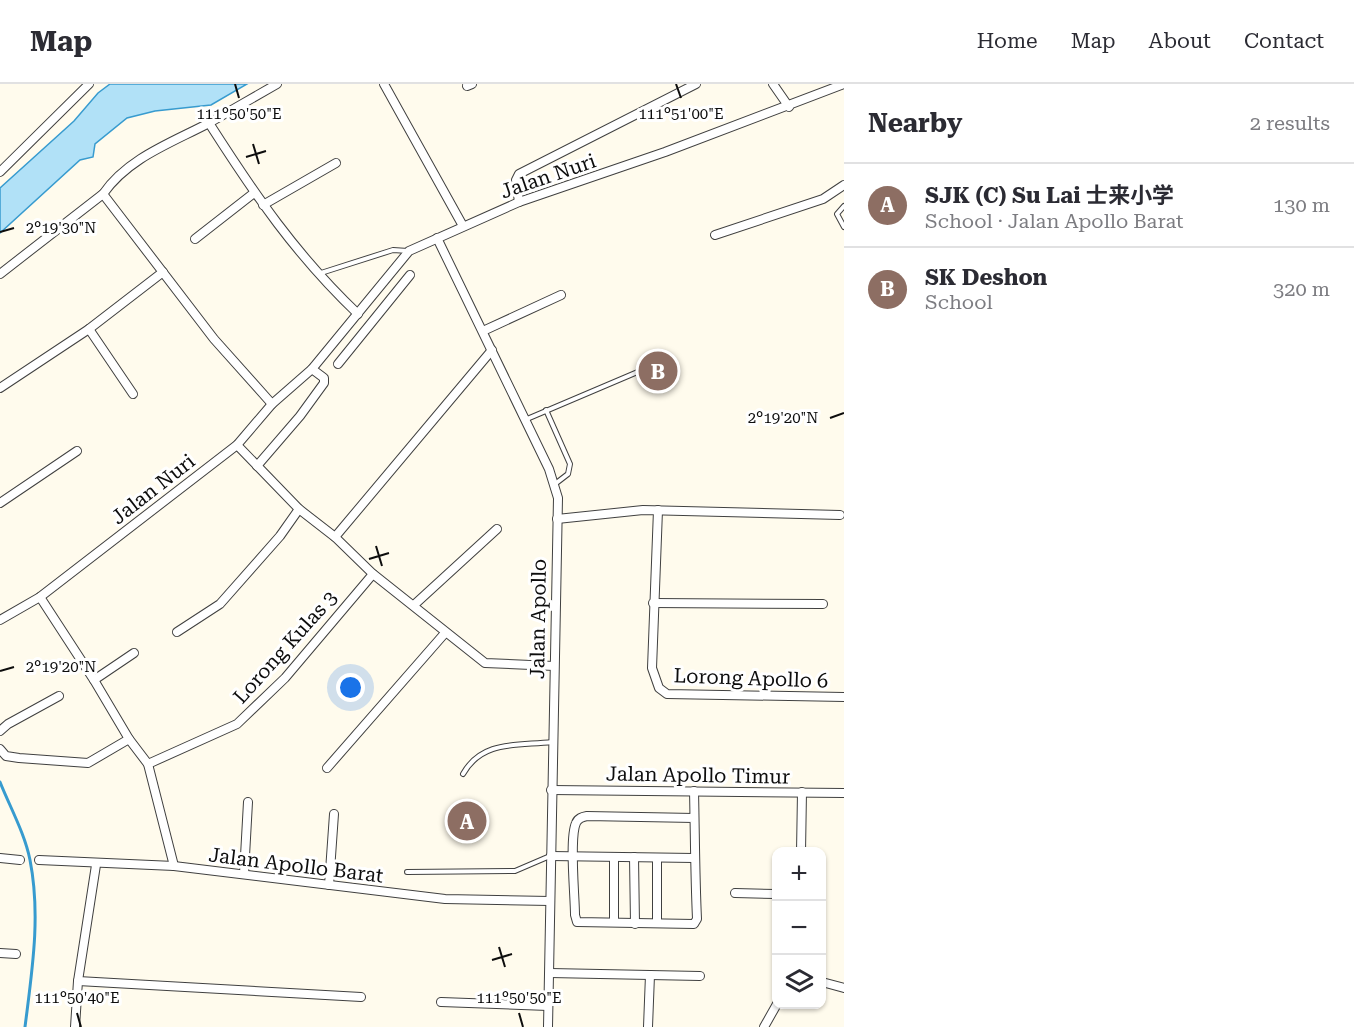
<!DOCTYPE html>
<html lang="en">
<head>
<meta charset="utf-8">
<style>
  :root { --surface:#fff; --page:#f2f2f3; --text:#2b2b33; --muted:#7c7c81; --line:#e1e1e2; --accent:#bf2333 }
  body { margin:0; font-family:"Roboto Serif","Noto Sans SC",serif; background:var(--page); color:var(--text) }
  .controls { position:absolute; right:18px; bottom:18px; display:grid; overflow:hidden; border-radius:12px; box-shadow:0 2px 4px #0004 }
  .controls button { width:54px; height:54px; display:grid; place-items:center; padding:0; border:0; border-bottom:2px solid var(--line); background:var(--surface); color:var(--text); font:30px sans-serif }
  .you { position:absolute; left:351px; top:604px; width:21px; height:21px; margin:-15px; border:4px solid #fff; border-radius:50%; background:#1a73e8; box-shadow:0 0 0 9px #1a73e833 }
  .badge { display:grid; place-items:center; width:39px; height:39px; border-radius:50%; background:var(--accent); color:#fff; font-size:20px; font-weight:700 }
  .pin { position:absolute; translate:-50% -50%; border:3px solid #fff; box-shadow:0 2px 6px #0006 }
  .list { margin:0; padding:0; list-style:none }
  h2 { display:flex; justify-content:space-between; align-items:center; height:78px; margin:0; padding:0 24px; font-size:26px }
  h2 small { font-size:20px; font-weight:400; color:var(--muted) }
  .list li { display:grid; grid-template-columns:39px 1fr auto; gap:18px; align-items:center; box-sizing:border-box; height:84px; padding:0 24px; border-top:2px solid var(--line) }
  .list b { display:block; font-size:22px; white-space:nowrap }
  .list p { margin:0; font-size:20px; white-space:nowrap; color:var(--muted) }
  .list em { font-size:20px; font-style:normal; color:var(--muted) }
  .icon { flex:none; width:33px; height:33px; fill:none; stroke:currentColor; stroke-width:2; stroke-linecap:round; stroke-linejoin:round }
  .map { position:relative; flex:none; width:844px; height:943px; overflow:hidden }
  header { display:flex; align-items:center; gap:36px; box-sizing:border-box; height:84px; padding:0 30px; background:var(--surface); border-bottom:2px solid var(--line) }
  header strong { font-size:28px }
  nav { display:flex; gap:33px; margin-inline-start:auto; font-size:21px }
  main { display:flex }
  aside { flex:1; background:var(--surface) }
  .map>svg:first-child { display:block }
</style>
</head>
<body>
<header>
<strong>Map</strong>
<nav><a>Home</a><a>Map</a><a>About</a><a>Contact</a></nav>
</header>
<main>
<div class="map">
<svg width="844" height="943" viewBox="0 0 844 943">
  <rect width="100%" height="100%" fill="#fffbed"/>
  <path fill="#b1e1f7" stroke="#379bcf" stroke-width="1.5" d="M110,0H247L211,21L155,27L127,34L95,60L93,73L80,76L0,149V104L74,37L98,9Z"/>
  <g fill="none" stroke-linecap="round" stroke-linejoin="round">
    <path stroke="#379bcf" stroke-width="3" d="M0,698C10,723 25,750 30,776C41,832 32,887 25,943"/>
    <g stroke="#404040" stroke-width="6">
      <g id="lane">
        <path d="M844,122L837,130L844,143"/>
        <path d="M321,189L393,166L408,167"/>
        <path d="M546,326L570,380L568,390L555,400"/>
        <path d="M527,335L647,284"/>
        <path d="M463,690C482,656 517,662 552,658"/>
        <path d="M407,788L515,787L550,772"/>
      </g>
    </g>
    <g stroke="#404040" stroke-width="10">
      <g id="street">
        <path d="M384,0L463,142"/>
        <path d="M773,0L789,23"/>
        <path d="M467,2L472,0"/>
        <path d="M209,39C255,111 296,171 358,230"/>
        <path d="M0,88L89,0"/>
        <path d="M103,110L214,255L272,320"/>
        <path d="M519,118L516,96L519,90L696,0"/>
        <path d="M263,121L336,79"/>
        <path d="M715,151L823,115L844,101"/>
        <path d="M437,154L549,385L558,414L548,943"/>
        <path d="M195,155L254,109"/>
        <path d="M0,190L103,110C128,74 171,59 209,39C232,26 254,13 277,0"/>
        <path d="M89,245L133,310"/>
        <path d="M483,247L561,211"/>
        <path d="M338,280L410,191"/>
        <path d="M0,304L89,245L163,188"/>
        <path d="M237,361L299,425L335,453L373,490L485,579L554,582"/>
        <path d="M257,382L300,332L324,299V294L312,285"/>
        <path d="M0,419L77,367"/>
        <path d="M658,426L652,584L659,604L667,610L844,613"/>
        <path d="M557,435L643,426L840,431"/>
        <path d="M335,453L492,266"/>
        <path d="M40,513L94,596L129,655L148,680L174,782"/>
        <path d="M653,519L823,520"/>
        <path d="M414,521L497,445"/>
        <path d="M0,536L40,513L237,361L272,320L312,285L409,167L519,118L665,68L844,0"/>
        <path d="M177,548L220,520L280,452L299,425"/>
        <path d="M94,596L134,569"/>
        <path d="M0,647L8,640L59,612"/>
        <path d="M0,665L6,672L19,674L88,679L129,655"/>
        <path d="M148,680L237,640L285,594L373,490"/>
        <path d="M327,684L445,549"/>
        <path d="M551,706L844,709"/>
        <path d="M694,707C695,750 695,792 697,835L694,840L577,838L575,831C575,812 569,754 576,739C578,734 582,733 587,732L694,734"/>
        <path d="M801,768L802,708"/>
        <path d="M551,772L694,774"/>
        <path d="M634,773L635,840"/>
        <path d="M0,774L20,776"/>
        <path d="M39,776L174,782L445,815L550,817"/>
        <path d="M244,790L248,718"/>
        <path d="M329,801L334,730"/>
        <path d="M735,809L776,810"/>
        <path d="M614,838V773"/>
        <path d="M657,839V774"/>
        <path d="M0,869L16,870"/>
        <path d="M550,889L700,892"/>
        <path d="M78,897L361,913"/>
        <path d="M822,898L844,904"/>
        <path d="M441,918L548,922"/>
        <path d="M75,943L78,897L96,781"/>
        <path d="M648,943L650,891"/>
        <path d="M764,943L777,920"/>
      </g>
    </g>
    <use href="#lane" stroke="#fff" stroke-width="4"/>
    <use href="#street" stroke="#fff" stroke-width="8"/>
  </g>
  <path fill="none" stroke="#0d0d0d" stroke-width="2" d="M235,0L239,14M676,0L681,14M253,60L259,80M246,73L266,67M0,148L14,144M830,334L844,329M376,462L382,482M369,475L389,469M0,587L14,583M499,863L505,883M492,876L512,870M77,929L81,943M519,929L523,943"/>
  <g text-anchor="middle" stroke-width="6" stroke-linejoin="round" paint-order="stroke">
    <g font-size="20" fill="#0d0d0d" stroke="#fff">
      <text transform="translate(548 92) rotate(-19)" y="7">Jalan Nuri</text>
      <text transform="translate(153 405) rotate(-38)" y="7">Jalan Nuri</text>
      <text transform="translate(538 535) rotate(-89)" y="7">Jalan Apollo</text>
      <text transform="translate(285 563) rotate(-48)" y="7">Lorong Kulas 3</text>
      <text transform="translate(751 594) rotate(2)" y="7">Lorong Apollo 6</text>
      <text transform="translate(698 691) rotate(1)" y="7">Jalan Apollo Timur</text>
      <text transform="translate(296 781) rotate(7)" y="7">Jalan Apollo Barat</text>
    </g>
  </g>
  <g font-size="15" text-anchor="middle" fill="#0d0d0d" stroke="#fff" stroke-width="6" stroke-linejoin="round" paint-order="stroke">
    <text x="239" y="35">111°50'50"E</text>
    <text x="681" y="35">111°51'00"E</text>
    <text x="61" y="149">2°19'30"N</text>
    <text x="783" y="339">2°19'20"N</text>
    <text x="61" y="588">2°19'20"N</text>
    <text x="77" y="919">111°50'40"E</text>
    <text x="519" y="919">111°50'50"E</text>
  </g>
</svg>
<div class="controls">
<button>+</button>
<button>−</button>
<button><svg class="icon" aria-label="layers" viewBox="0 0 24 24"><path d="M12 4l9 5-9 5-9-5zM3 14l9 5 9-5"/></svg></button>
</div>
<div class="you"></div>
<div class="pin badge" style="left:467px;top:737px;background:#8d6e63">A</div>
<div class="pin badge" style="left:658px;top:287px;background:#8d6e63">B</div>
</div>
<aside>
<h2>Nearby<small>2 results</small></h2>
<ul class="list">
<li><span class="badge" style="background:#8d6e63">A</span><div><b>SJK (C) Su Lai 士来小学</b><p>School · Jalan Apollo Barat</p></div><em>130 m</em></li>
<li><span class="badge" style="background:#8d6e63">B</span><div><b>SK Deshon</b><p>School</p></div><em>320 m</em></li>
</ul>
</aside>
</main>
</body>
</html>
